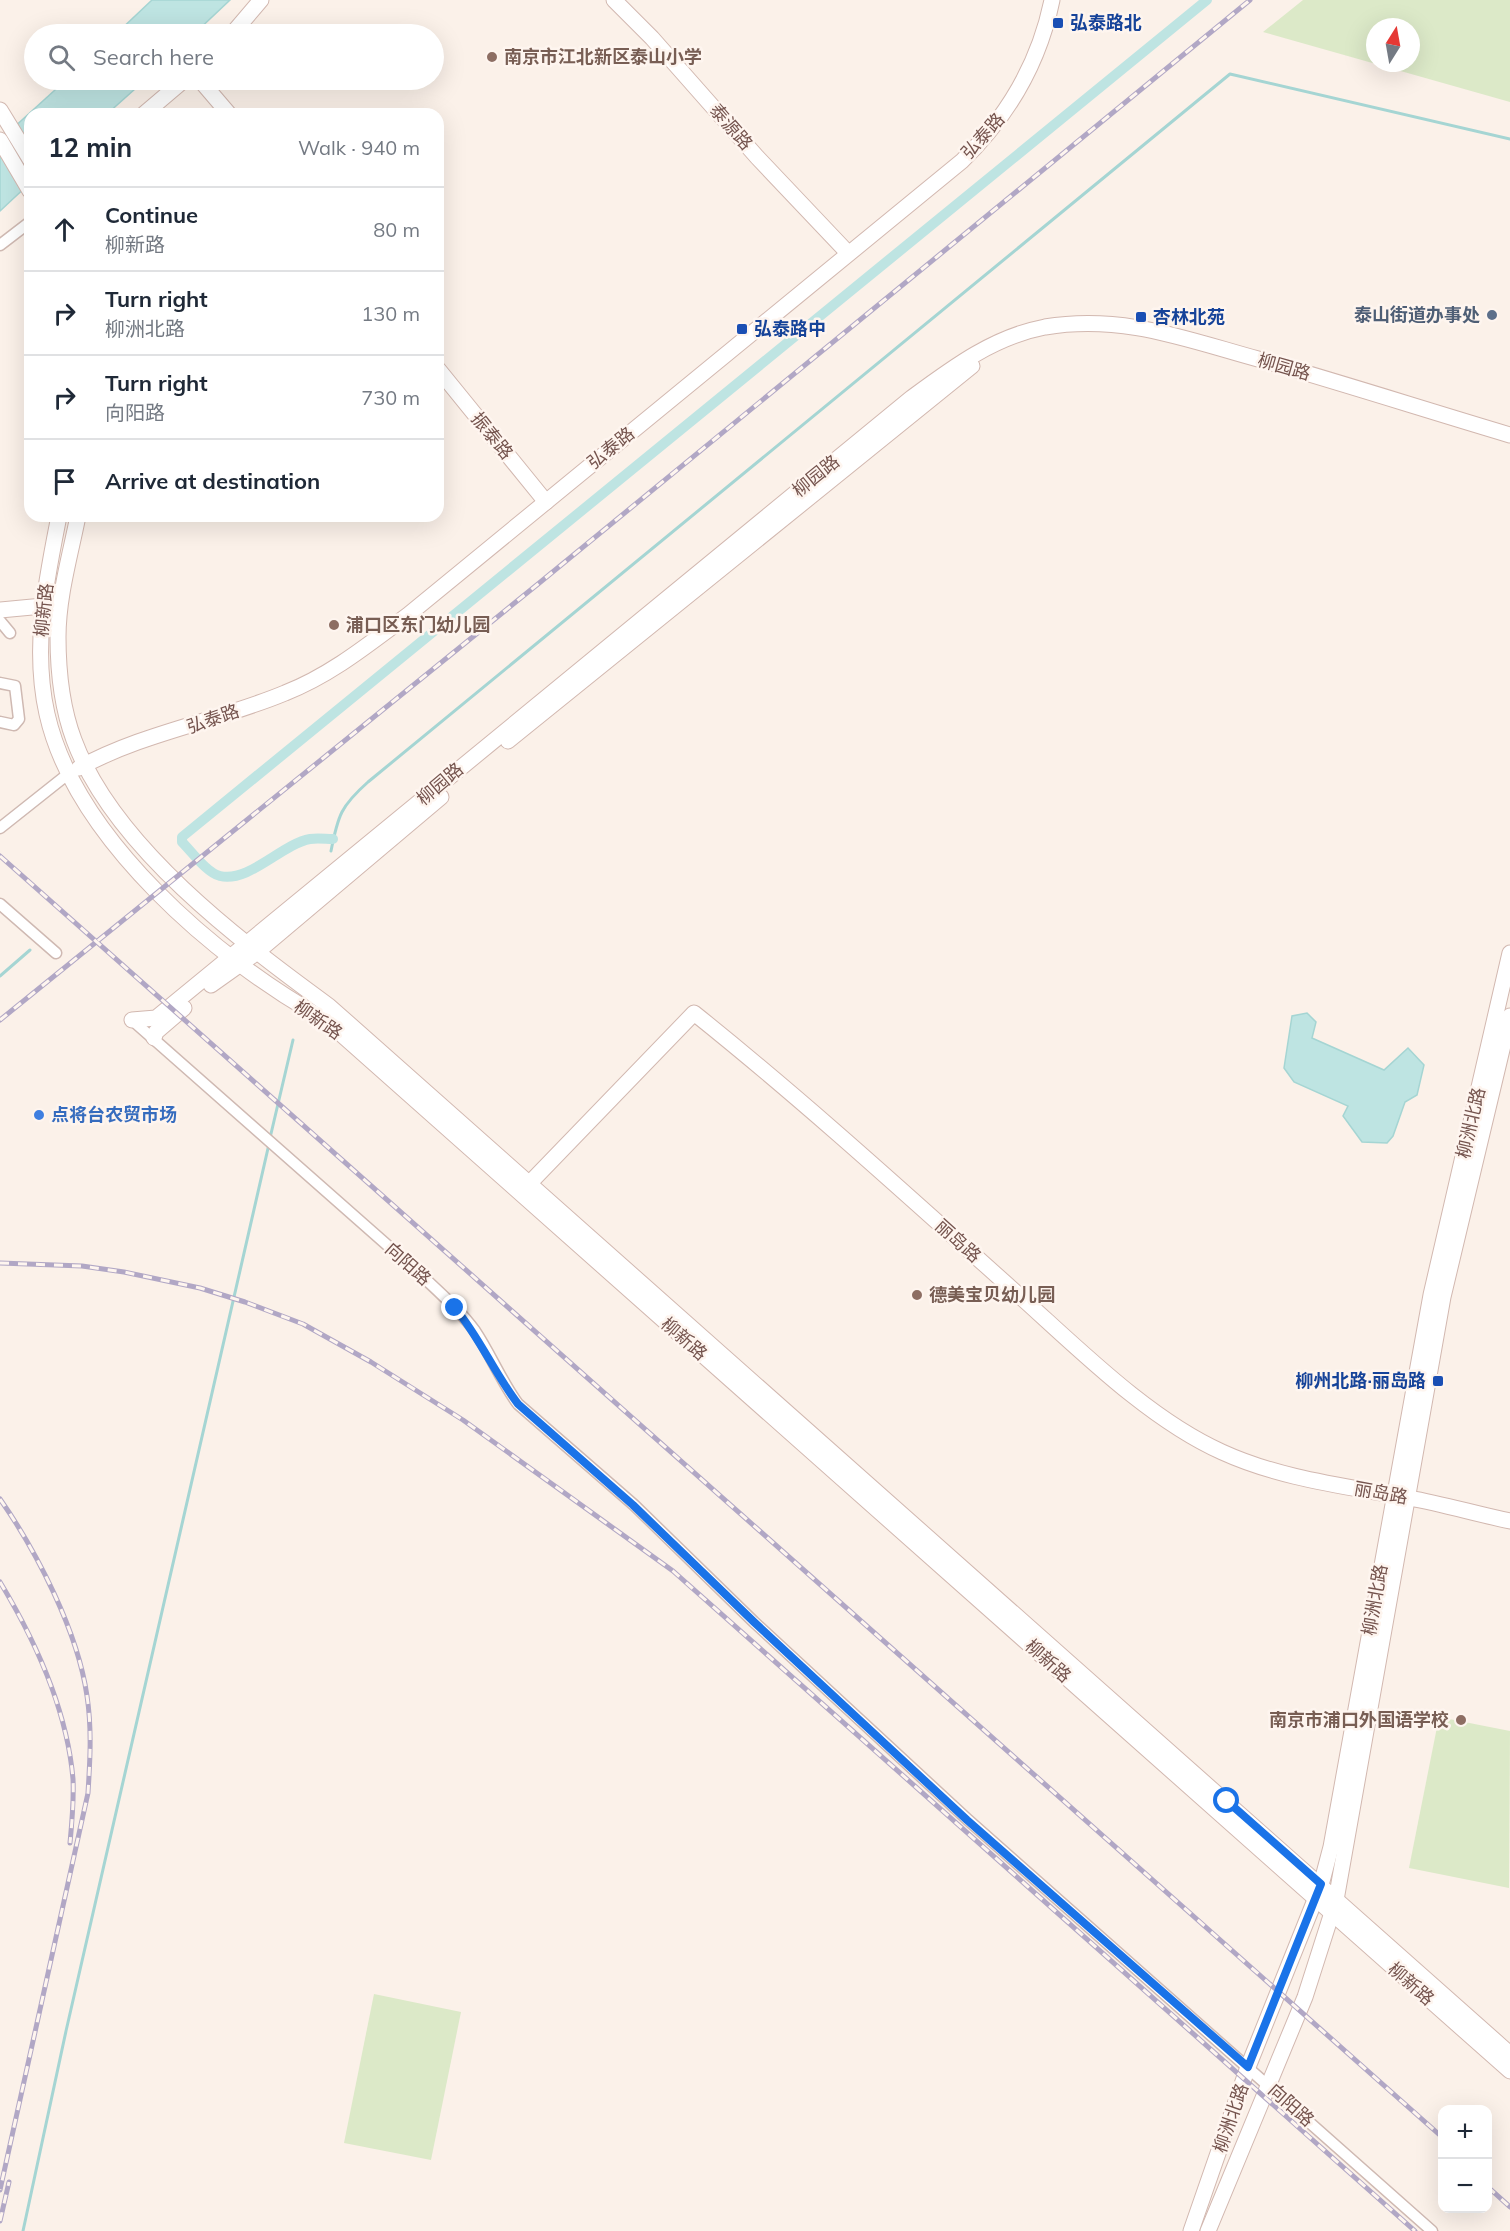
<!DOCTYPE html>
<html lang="en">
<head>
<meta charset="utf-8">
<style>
  :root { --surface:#fff; --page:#f6f6f7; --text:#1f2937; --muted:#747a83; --line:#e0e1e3 }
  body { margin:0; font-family:Mulish,"Noto Sans SC",sans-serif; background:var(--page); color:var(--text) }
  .controls { position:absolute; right:18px; bottom:18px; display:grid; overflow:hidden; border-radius:12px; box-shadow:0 6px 24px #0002 }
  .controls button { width:54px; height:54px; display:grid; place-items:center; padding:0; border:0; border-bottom:2px solid var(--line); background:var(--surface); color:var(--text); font:30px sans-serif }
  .compass { position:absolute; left:1366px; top:18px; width:54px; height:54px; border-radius:50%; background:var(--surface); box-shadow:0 6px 24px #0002; rotate:11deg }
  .stop { position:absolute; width:18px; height:18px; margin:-14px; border:4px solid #1a73e8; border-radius:50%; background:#fff }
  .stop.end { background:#1a73e8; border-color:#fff; box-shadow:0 2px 6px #0008 }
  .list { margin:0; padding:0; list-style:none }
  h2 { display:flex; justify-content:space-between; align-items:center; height:78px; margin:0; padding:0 24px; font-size:26px }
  h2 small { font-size:20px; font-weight:400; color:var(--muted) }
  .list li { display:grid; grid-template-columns:39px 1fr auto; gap:18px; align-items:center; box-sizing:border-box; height:84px; padding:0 24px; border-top:2px solid var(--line) }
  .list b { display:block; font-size:22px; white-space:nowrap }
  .list p { margin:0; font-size:20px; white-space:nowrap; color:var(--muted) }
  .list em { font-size:20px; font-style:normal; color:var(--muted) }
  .icon { flex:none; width:33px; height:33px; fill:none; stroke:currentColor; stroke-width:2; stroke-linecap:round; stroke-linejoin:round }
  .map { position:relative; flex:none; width:1510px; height:2231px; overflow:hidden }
  .search { position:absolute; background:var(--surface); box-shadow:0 6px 24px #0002; left:24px; top:24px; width:420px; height:66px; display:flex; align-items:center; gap:15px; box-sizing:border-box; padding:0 21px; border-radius:33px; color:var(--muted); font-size:22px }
  .panel { position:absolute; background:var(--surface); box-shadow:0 6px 24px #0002; left:24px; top:108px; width:420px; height:414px; border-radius:18px }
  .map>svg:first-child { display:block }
</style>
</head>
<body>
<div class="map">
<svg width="1510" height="2231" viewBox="0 0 1510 2231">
  <rect width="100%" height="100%" fill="#fbf1e9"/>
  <g fill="#dce9c8" fill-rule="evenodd">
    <path d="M1303,0H1510V102L1263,32ZM1375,27H1411V63H1375Z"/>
    <path d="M1439,1717L1510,1731L1509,1888L1409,1868Z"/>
    <path d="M374,1994L461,2012L431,2160L344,2143Z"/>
  </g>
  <g fill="#bee4e2" stroke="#a5d5d3" stroke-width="1.5">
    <path d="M152,0H230L194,34H116Z"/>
    <path d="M66,80H145L107,114H30V183L0,211V140Z"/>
    <path d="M1307,1013L1316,1022L1312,1038L1384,1070L1408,1048L1424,1065L1417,1095L1405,1102L1393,1136L1387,1143L1362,1142L1343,1116L1348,1106L1294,1082L1284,1068L1292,1016Z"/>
  </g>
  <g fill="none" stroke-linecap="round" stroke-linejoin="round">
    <g stroke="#a5d5d3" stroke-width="3">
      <path d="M331,851C338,815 341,806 368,782L1230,74L1510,139"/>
      <path d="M0,976L30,950"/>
      <path d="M270,1138L293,1040"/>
      <path d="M23,2231L66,2031L269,1144"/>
    </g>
    <path stroke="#bee4e2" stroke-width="10" d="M333,839C326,839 317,838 310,839C282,844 249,883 220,876C207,873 192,852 182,842V837L1207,0"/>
    <g stroke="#cfb9b2" stroke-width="13">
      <g id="street">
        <path d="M0,245L30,222"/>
        <path d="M0,621L10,633"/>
        <path d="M0,683L15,686L19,719L14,725L0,722"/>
        <path d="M0,828L68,774"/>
        <path d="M0,904L56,953"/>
        <path d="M132,1020L420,1274C439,1292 460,1310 475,1331C491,1355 501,1381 518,1404L634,1505L754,1622L967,1819L1432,2231"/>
      </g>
    </g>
    <g stroke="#d2b8b0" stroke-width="17">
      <g id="secondary">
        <path d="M614,0L652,38L757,157L848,253"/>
        <path d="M232,34L261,0"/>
        <path d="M200,80L229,114"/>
        <path d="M0,110L30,159"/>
        <path d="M144,114L184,80"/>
        <path d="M0,140L30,191"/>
        <path d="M438,369L546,502"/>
        <path d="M59,516C46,582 32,647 47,714C75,838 217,960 324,1019L1510,2071"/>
        <path d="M78,516C70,556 58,597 58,637C58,670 62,708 74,740C113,846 240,941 329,1006L1510,2054"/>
        <path d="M0,610L43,606"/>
        <path d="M508,741L972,366"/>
        <path d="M79,768C142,733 218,721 285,693C331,675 369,644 408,615L962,161C1008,116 1039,64 1052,0"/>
        <path d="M211,985L256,953L441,797"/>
        <path d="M132,1020L156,1018L910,399C952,368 993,337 1045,327C1122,314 1185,339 1258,359C1342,383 1426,410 1510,435"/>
        <path d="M154,1038L156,1032L184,1008"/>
        <path d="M524,1189L694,1013C804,1101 907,1195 1012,1289C1074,1344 1146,1418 1222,1452C1281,1479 1346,1486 1409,1498C1443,1504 1476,1514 1510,1521"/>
        <path d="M1191,2231L1248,2067L1321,1885L1331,1847L1431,1295L1510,953"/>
        <path d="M1208,2231L1305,1997L1336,1900L1443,1297L1510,1016"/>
      </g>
    </g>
    <use href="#street" stroke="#fff" stroke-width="10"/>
    <use href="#secondary" stroke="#fff" stroke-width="15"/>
    <g stroke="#b1a7c5" stroke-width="5">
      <g id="rail">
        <path d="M0,856L1442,2137"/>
        <path d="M0,1020L538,584L1250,0"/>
        <path d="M0,1263L82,1266L124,1272L200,1288L245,1302L303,1324L371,1362L463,1420L673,1571L1415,2231"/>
        <path d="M0,1499C37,1552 78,1632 87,1696C92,1729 90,1761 88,1793L0,2190"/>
        <path d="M0,1582C35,1640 67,1710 73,1779C74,1800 72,1822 70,1843"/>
        <path d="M1488,2187L1510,2207"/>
        <path d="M0,2221L9,2182"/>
      </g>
    </g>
    <use href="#rail" stroke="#fef5ef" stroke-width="3" stroke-dasharray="9" stroke-linecap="butt"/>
  </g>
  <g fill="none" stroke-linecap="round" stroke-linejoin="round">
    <path stroke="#1a73e8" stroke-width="8" d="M455,1308C480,1338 494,1373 518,1404L633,1505L754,1622L967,1820L1248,2067L1321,1884L1227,1801"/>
  </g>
  <g fill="#1a4fb4" stroke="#fef5ef" stroke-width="2">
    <rect x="1052" y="17" width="12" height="12" rx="3"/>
    <rect x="1135" y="311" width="12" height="12" rx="3"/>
    <rect x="736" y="323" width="12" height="12" rx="3"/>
    <rect x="1432" y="1375" width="12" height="12" rx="3"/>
  </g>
  <g fill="#8d6e63" stroke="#fef5ef" stroke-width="2">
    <circle cx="492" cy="57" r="6"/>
    <circle cx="334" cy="625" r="6"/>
    <circle cx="917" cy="1295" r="6"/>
    <circle cx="1461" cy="1720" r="6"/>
  </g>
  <circle fill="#5c6f8a" stroke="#fef5ef" stroke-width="2" cx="1492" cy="315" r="6"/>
  <circle fill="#3f7fe0" stroke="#fef5ef" stroke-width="2" cx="39" cy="1115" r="6"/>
  <g text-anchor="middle" stroke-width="5" stroke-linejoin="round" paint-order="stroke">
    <g font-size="18" font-weight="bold" fill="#164399" stroke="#fef5ef" text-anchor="start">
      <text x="1070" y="29">弘泰路北</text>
      <text x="1153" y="323">杏林北苑</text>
      <text x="754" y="335">弘泰路中</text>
      <text x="1426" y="1387" text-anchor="end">柳州北路·丽岛路</text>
    </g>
    <g font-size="18" font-weight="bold" fill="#785e54" stroke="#fef5ef" text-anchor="start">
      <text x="504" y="63">南京市江北新区泰山小学</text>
      <text x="346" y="631">浦口区东门幼儿园</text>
      <text x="929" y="1301">德美宝贝幼儿园</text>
      <text x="1449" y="1726" text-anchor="end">南京市浦口外国语学校</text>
    </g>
    <g font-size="18" fill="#75544e" stroke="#fef5ef">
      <text transform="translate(731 127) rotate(49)" y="6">泰源路</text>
      <text transform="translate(983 136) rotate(-48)" y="6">弘泰路</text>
      <text transform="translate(1284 367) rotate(16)" y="6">柳园路</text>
      <text transform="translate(492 436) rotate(51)" y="6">振泰路</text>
      <text transform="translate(611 448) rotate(-39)" y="6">弘泰路</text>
      <text transform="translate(816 476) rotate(-39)" y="6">柳园路</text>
      <text transform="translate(44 610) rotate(-84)" y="6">柳新路</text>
      <text transform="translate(213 719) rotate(-19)" y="6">弘泰路</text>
      <text transform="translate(440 784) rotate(-40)" y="6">柳园路</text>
      <text transform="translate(318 1020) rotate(35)" y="6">柳新路</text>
      <text transform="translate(1471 1123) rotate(-77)" y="6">柳洲北路</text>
      <text transform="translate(958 1241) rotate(42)" y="6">丽岛路</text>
      <text transform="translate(408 1264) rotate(42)" y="6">向阳路</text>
      <text transform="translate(684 1339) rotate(41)" y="6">柳新路</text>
      <text transform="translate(1381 1493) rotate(10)" y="6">丽岛路</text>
      <text transform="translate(1375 1600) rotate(-80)" y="6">柳洲北路</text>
      <text transform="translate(1048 1661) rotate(42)" y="6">柳新路</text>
      <text transform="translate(1411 1984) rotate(41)" y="6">柳新路</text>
      <text transform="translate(1291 2105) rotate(42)" y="6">向阳路</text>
      <text transform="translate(1231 2118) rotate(-71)" y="6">柳洲北路</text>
    </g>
    <g font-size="18" font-weight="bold" fill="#4e5e75" stroke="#fef5ef" text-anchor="end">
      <text x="1480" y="321">泰山街道办事处</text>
    </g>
    <g font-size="18" font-weight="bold" fill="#366cbe" stroke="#fef5ef" text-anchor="start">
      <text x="51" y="1121">点将台农贸市场</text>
    </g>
  </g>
</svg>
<div class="controls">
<button>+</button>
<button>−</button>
</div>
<svg class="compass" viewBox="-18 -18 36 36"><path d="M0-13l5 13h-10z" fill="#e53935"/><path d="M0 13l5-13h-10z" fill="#747a83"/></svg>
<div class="stop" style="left:1227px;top:1801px"></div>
<div class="stop end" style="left:455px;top:1308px"></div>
<div class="search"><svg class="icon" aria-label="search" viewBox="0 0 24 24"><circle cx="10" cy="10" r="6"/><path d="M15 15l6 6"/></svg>Search here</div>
<section class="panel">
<h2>12 min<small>Walk · 940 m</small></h2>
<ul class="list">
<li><svg class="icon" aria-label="ahead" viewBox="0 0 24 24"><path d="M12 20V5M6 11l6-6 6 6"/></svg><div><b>Continue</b><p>柳新路</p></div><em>80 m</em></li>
<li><svg class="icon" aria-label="right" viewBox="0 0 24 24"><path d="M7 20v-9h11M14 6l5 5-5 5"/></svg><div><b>Turn right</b><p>柳洲北路</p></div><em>130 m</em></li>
<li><svg class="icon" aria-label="right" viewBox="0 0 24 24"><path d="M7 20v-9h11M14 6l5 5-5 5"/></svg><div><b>Turn right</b><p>向阳路</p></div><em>730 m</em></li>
<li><svg class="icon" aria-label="arrive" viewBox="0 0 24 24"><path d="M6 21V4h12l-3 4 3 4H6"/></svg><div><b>Arrive at destination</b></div></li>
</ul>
</section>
</div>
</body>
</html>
